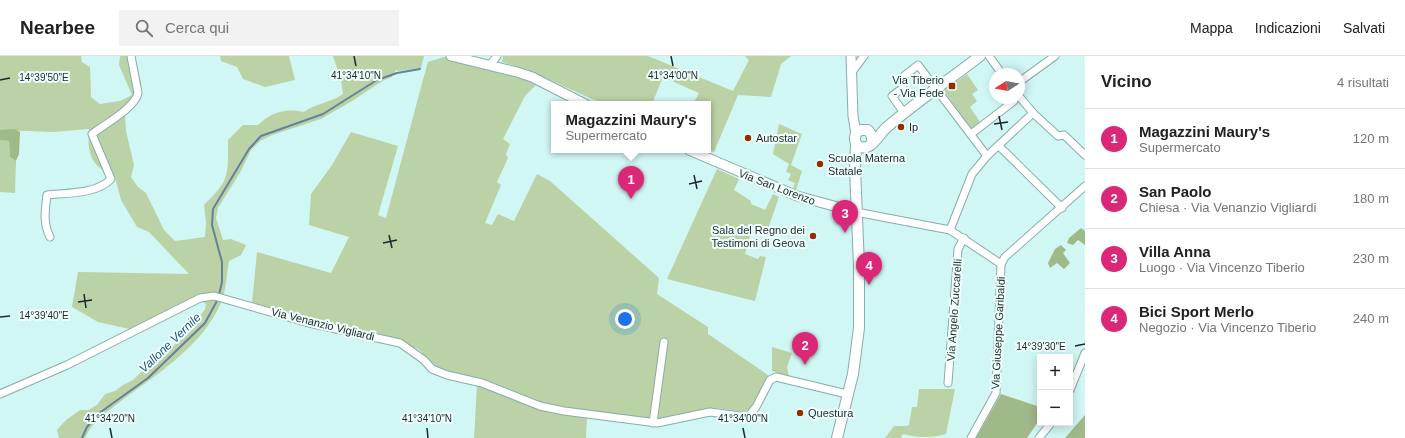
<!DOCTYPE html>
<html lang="it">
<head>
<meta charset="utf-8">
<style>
  :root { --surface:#fff; --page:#f2f2f2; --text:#202124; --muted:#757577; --line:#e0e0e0; --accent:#db2777 }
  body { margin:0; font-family:Arial,sans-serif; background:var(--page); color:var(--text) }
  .controls { position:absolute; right:12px; bottom:12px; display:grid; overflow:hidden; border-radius:0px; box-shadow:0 2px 10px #0003 }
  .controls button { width:36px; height:36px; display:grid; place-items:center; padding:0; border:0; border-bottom:1px solid var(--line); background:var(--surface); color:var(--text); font:20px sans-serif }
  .compass { position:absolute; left:989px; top:12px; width:36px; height:36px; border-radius:50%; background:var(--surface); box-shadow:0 2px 10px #0003; rotate:259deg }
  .you { position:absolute; left:625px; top:263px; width:14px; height:14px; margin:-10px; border:3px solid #fff; border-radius:50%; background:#1a73e8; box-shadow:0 0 0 6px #1a73e833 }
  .badge { display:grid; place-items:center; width:26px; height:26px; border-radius:50%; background:var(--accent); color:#fff; font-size:13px; font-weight:700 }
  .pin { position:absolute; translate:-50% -33px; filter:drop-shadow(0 1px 2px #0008) }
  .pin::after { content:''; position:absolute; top:21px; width:14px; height:12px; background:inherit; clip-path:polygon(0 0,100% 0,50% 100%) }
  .popup { position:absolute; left:551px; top:45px; width:160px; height:52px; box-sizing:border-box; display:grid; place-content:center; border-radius:0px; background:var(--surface); filter:drop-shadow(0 1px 3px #0005); font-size:13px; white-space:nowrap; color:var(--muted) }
  .popup b { font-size:15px; color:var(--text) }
  .popup::after { content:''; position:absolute; left:50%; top:100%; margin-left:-8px; border:8px solid transparent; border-top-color:var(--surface) }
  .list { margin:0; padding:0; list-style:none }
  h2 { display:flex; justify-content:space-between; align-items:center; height:52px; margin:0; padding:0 16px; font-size:17px }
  h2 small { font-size:13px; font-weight:400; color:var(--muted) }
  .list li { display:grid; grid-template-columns:26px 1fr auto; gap:12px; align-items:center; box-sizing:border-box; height:60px; padding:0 16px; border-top:1px solid var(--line) }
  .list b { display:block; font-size:15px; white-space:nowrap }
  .list p { margin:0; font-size:13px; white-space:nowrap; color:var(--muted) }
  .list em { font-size:13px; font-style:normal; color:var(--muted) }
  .icon { flex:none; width:22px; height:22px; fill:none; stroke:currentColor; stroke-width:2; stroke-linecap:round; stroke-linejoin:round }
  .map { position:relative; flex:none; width:1085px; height:382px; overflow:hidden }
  header { display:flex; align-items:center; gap:24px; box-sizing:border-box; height:56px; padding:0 20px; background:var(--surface); border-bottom:1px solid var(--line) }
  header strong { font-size:19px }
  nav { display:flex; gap:22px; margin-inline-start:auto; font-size:14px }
  .search { width:280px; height:36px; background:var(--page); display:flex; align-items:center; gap:10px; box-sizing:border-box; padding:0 14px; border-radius:0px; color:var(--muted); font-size:15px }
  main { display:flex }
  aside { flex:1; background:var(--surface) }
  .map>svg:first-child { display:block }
</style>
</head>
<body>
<header>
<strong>Nearbee</strong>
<div class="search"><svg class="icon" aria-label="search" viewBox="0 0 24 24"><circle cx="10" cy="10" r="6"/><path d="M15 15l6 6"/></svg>Cerca qui</div>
<nav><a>Mappa</a><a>Indicazioni</a><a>Salvati</a></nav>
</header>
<main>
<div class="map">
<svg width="1085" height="382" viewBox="0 0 1085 382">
  <rect width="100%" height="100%" fill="#d0f7f4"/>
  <g fill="#bad2a5">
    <path d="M0,0H81L82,6L90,11L91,41L100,48L120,45L132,39L119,9L120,0H135C141,34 150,32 125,60L126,75L134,109L131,121L138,131L146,137L164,174L175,185L205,181L206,167L204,149C230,124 228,119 228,84L243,69H258C272,56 285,52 304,56C316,47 331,47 343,38L341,24L333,0H424L421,12L398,15L396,14L392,21L384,24L352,45L321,63L272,79L260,85L251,94L241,115L218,152L216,162L223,184L231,183L246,189L241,199L229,205C226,221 227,233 220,249C202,289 159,317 125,342C110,354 93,364 85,382H59L57,374L66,364L80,354H88L97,349L105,338L115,335L123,329L133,324L144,313L185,281L205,253L206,248L200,244L206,237L197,240L134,274L98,266L72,251L78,216L189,218L149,176L137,171L121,144L115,121C91,110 87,99 89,73L54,76L0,74Z"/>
    <path d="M220,0H289L295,24L265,31L243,23L237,11L221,5Z"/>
    <path d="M503,0H648L733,35L749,4L745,0H791L781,8L771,41L738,39L714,96L708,94V48H693L699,37L663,21L652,48H603L528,14L502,6Z"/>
    <path d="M444,1L491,11L537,28L525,40L503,83L510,88L506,98L508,102L497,126L501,129L485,167L492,169L498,158L514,165L537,118L550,125L659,222L657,238L708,271V278L768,319L751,352L745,356L716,352L648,364L587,356L532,344L488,327L448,317L437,311L418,293L377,277L324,268L252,247L257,196L331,217L349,181L309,169L311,138L332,109L351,76L398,90L378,159L386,162L424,20C426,15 426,11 428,6Z"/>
    <path d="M967,18L978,34L972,38L977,45L970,51L980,66L971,73L944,35Z"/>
    <path d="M779,68L802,78L791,109L802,115L796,134L793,132L795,127L788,124L791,118L786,116L789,108L773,98Z"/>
    <path d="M0,84L9,85L10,101L16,105L15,137L0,136Z"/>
    <path d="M717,113L739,123L734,134L751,145V148L765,154L773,138L779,141L768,173L753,169L745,198L758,203L760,200L766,201L755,245L667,223Z"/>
    <path d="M772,291L792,297L787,311L789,321L772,315Z"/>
    <path d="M477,329L561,357L587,362L586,382H474Z"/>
    <path d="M919,333H955L946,378C935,382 915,382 904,378L901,380L902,382H885L894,370H906L909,369L912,351H917Z"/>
  </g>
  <g fill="#a0b989">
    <path d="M15,73L20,76L19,98L16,105L10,101L9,85L0,84V74Z"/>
    <path d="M1081,172L1085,175V189L1078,184L1073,189L1067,187L1069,182Z"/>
    <path d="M1061,189L1066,194L1063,197L1070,207L1064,213L1057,207L1050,212L1048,207L1055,193Z"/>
    <path d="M1001,338L1040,351V363L1027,382H976Z"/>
    <path d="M1085,359V382H1065Z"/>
  </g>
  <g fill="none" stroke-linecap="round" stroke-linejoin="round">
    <g stroke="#64819e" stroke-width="2">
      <path d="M219,239L222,226V206L212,169L213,153L249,93L261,80L323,58L377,24L397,17L420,13"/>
      <path d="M82,382L87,371L98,358L148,322L205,267L218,243"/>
    </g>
    <g stroke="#88acaa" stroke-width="9">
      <g id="minor">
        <path d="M989,0L1002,18"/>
        <path d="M490,9L497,0"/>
        <path d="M852,16L864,0"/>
        <path d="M1019,26L1055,0"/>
        <path d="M1019,40L1033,57L1058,80L1064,79L1085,99"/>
        <path d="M904,57L892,40L903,32L904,20L918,9L987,100"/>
        <path d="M971,78L1014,45V42"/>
        <path d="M999,90L1062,152"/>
        <path d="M856,156L950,174L1001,208"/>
        <path d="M950,174L972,118L987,100L1033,57"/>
        <path d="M50,181C43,168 45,154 47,139C67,137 97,138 111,123L92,78C105,68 135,52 138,37L131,0"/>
        <path d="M948,327L958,193L964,182"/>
        <path d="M1070,334L1085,297"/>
        <path d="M0,338L67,309L200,242L214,240L309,267L400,287L424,304L432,313L447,319L482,327L540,350L564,355L657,367L710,356L748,361L756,351L770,324L776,321L847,338"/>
        <path d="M653,367L664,286"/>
        <path d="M971,382L996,337L1001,208L1005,201L1085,130"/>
        <path d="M1039,382L1051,367"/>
      </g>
    </g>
    <g stroke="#88acaa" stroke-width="11">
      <g id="tertiary">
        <path d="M451,0L517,16L532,21L585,48"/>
        <path d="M851,0L853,60L856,78"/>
        <path d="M689,94L797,140L856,156"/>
      </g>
    </g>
    <g stroke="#88acaa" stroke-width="12">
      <g id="secondary">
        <path d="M872,87V80L868,74H861C854,77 853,84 858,90C871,97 878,79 886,72C916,46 949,24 980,0"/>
        <path d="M837,382L853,318L859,272V210L855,112L856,89"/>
      </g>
    </g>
    <use href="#minor" stroke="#fff" stroke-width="7"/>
    <use href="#tertiary" stroke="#fff" stroke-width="9"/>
    <use href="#secondary" stroke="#fff" stroke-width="10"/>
  </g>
  <path fill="none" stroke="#1a2928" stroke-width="1.5" d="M354,0L356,10M671,0L673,10M0,24L10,22M999,60L1002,74M994,68L1008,66M694,119L697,133M689,128L702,125M389,179L392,192M383,187L397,184M84,238L86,252M78,246L92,244M0,261L10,260M1075,290L1085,288M110,372L112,382M427,372L428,382M743,372L745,382"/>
  <g fill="#942e01" stroke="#f0fffe" stroke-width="1.5">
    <rect x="948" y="26" width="8" height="8" rx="2"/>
    <circle cx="901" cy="71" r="4"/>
    <circle cx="748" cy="82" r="4"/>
    <circle cx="820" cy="108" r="4"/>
    <circle cx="813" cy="180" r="4"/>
    <circle cx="800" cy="357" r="4"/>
  </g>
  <g text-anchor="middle" stroke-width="4" stroke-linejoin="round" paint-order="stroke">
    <g font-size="11" fill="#1a2928" stroke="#f0fffe" text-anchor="start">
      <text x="944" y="28" text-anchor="end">Via Tiberio<tspan x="944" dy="13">- Via Fede</tspan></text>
      <text x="909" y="75">Ip</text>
      <text x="756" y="86">Autostar</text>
      <text x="828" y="106">Scuola Materna<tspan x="828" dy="13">Statale</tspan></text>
      <text x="805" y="178" text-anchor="end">Sala del Regno dei<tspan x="805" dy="13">Testimoni di Geova</tspan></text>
      <text x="808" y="361">Questura</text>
    </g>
    <g font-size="11" fill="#1a2928" stroke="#f0fffe">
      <text transform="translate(777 131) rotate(21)" y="4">Via San Lorenzo</text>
      <text transform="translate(954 254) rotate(-86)" y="4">Via Angelo Zuccarelli</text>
      <text transform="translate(323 268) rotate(14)" y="4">Via Venanzio Vigliardi</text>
      <text transform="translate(998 277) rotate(-87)" y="4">Via Giuseppe Garibaldi</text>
    </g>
    <g font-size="12" font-style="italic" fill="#1e4f84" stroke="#f0fffe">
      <text transform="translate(170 287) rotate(-44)" y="4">Vallone Vernile</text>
    </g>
  </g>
  <g font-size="10" text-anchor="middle" fill="#1a2928" stroke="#f0fffe" stroke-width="4" stroke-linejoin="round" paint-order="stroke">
    <text x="356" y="23">41°34'10"N</text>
    <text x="673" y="23">41°34'00"N</text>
    <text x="44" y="25">14°39'50"E</text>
    <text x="44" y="263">14°39'40"E</text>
    <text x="1041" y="294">14°39'30"E</text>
    <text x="110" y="366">41°34'20"N</text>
    <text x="427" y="366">41°34'10"N</text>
    <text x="743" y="366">41°34'00"N</text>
  </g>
</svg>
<div class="controls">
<button>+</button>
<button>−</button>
</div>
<svg class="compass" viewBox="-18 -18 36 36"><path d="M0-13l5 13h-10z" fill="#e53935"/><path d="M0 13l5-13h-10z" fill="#757577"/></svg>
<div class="you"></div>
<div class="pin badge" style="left:631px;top:143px">1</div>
<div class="popup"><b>Magazzini Maury's</b>Supermercato</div>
<div class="pin badge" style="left:805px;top:309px">2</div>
<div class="pin badge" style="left:845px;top:177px">3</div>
<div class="pin badge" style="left:869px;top:229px">4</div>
</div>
<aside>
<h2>Vicino<small>4 risultati</small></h2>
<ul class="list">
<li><span class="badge">1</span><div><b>Magazzini Maury's</b><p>Supermercato</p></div><em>120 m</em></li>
<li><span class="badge">2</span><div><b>San Paolo</b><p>Chiesa · Via Venanzio Vigliardi</p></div><em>180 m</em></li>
<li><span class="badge">3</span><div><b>Villa Anna</b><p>Luogo · Via Vincenzo Tiberio</p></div><em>230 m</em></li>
<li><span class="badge">4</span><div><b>Bici Sport Merlo</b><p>Negozio · Via Vincenzo Tiberio</p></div><em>240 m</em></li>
</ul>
</aside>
</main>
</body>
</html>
